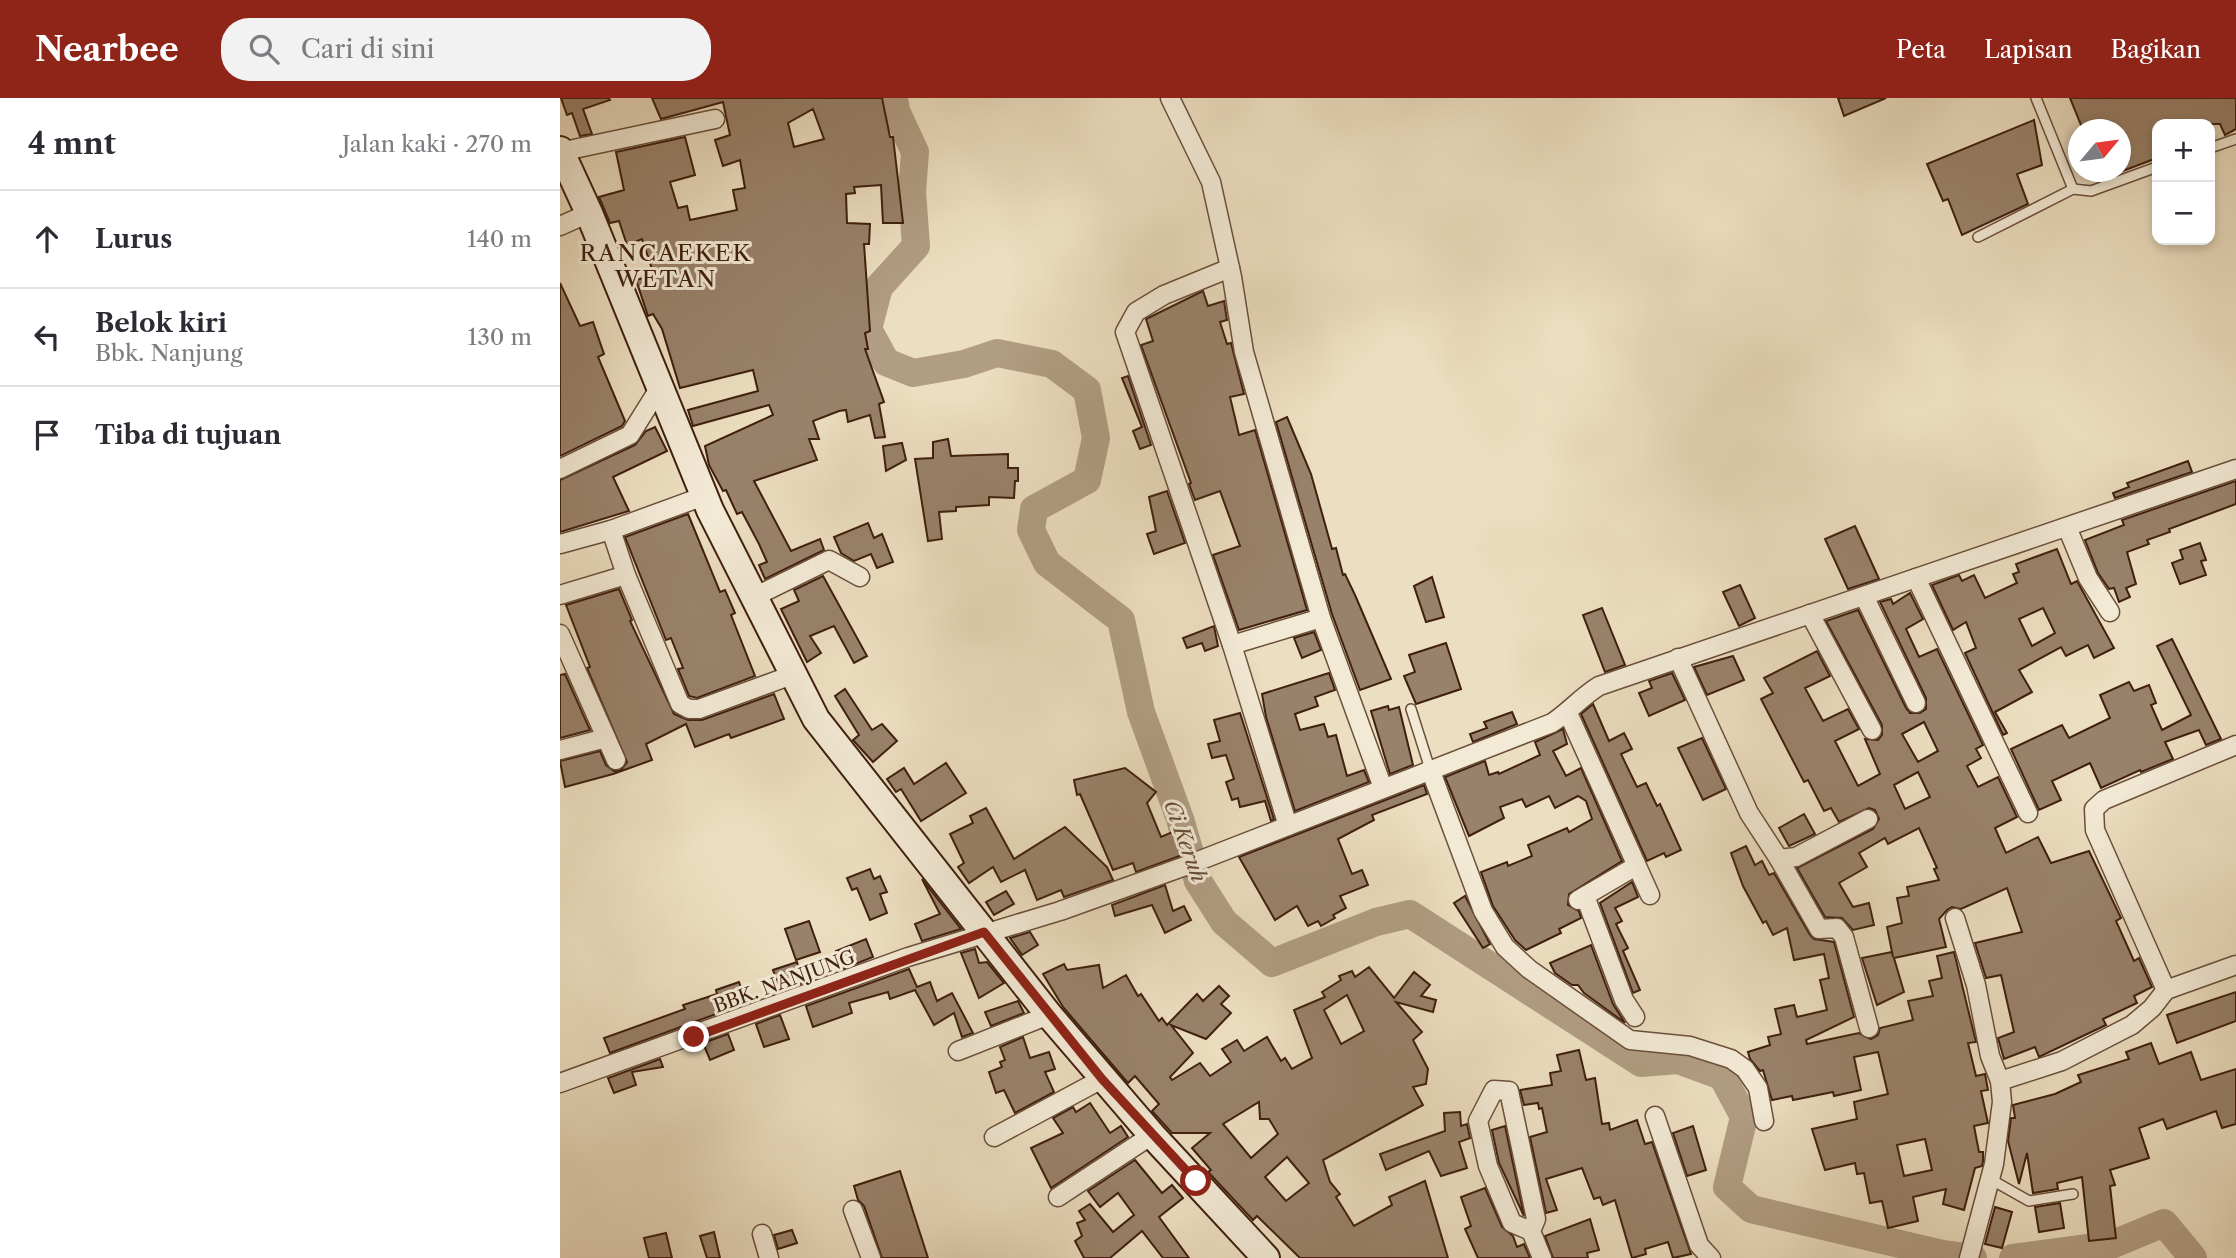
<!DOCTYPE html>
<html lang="id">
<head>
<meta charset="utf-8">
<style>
  :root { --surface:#fff; --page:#f2f2f3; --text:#2b2b33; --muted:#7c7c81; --line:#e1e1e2; --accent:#8f2418 }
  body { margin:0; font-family:"Libre Caslon Text",serif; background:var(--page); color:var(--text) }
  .controls { position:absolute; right:21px; top:21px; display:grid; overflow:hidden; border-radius:14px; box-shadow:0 4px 10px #0003 }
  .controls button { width:63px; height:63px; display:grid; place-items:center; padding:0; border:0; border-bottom:2px solid var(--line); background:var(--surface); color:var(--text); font:35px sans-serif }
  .compass { position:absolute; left:1508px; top:21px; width:63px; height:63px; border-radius:50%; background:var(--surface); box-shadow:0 4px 10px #0003; rotate:61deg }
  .stop { position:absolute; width:21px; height:21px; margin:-16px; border:5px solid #8f2418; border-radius:50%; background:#fff }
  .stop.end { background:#8f2418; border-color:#fff; box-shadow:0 2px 7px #0008 }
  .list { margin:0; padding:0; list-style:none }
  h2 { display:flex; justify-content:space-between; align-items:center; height:91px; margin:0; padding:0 28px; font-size:30px }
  h2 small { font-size:23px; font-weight:400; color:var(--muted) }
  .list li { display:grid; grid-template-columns:46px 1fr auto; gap:21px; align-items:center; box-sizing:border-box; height:98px; padding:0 28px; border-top:2px solid var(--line) }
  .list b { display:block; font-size:26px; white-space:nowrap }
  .list p { margin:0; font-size:23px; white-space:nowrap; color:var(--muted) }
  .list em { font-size:23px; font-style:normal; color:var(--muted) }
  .icon { flex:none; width:38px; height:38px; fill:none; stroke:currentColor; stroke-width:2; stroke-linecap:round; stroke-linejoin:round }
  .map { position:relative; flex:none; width:1676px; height:1160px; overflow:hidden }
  header { display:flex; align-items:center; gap:42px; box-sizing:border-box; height:98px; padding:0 35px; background:var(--accent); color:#fff }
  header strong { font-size:33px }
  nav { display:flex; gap:38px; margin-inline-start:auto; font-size:24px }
  .search { width:490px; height:63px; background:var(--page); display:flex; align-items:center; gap:18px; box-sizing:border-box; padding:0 24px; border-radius:28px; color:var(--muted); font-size:26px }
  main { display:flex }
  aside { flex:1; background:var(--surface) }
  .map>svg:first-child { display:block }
</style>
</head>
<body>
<header>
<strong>Nearbee</strong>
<div class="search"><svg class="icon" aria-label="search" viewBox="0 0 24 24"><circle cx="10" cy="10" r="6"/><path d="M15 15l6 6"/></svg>Cari di sini</div>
<nav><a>Peta</a><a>Lapisan</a><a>Bagikan</a></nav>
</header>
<main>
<aside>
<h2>4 mnt<small>Jalan kaki · 270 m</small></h2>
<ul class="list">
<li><svg class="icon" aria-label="ahead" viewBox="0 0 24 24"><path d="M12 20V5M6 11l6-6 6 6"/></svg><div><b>Lurus</b></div><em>140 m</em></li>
<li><svg class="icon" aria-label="left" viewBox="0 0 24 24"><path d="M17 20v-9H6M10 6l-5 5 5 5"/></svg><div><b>Belok kiri</b><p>Bbk. Nanjung</p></div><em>130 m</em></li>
<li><svg class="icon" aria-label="arrive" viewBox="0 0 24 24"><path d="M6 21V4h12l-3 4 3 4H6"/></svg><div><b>Tiba di tujuan</b></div></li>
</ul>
</aside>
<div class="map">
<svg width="1676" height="1160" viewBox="0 0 1676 1160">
  <rect width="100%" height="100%" fill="#ecdec0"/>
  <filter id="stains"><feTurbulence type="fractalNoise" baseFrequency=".00286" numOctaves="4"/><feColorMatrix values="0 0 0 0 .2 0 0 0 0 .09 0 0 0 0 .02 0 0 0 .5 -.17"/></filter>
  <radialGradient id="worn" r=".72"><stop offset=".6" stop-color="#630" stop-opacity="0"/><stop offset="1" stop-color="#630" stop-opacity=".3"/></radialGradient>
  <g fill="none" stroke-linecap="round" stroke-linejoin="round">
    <g stroke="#b19d83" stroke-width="28">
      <path d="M334,0L336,13L355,54L352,94L356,148L319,189L308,231L326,264L353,275L404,266L437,255L492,266L527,292L536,340L527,382L474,411L471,432L487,465L561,522L581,614L620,721L638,783L664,824L712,865L816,824L850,816L1081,965L1118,962L1162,978L1184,1019L1167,1089L1191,1111L1382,1156L1413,1160"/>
      <path d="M1453,1160L1551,1147L1604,1125L1633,1160"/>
    </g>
  </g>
  <g fill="#99826b" stroke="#3f1f0e" stroke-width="2" fill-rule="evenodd">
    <path d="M1,0H49L50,2L23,11L32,36L20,38L12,15L7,17Z"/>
    <path d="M92,0H322L330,39H333L343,125H323L321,87L294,89L295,95L286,96L287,125L310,126L309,146H304L310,233L305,235L308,251H305L324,304L319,306L325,339L315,340L310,317L288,324L286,312L279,313L253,323L259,341H249L257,362L194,383L231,453L260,441L264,452L205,481L199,467L207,464L199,446L182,414L177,416L166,392L163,393L149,367L145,348L213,317L209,307L133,328L128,312L198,293L193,272L120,290L102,231L93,216L88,218L76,182L94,177L82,141L67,147L59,123L50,125L39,99L64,92L56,54L125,39L135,77L110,84L118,110L127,108L130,122L177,112L173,92L185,90L180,62L163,68L155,42L170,37L163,4L101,21ZM253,11L264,41L234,49L228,25Z"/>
    <path d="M1278,0H1326L1284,18Z"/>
    <path d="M1510,0H1676V31L1665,37L1660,26H1597V60L1560,74V32H1523Z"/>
    <path d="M1474,22L1482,67L1457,76L1468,106L1402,137L1388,101L1383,103L1367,66Z"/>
    <path d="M0,185L20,228L33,224L44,256L38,259L65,323L62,328L0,358Z"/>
    <path d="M643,193L648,208L664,203L667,222L660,224L667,246L671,245L684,296L670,299L676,324L679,337L695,332L747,512L679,532L653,457L680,448L660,393L635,402L629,386L631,385L581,247L593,243L586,221Z"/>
    <path d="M568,278L591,347L580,351L573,333L582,329L562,280Z"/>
    <path d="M727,319L751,376L772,451L776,450L783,477L785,476L795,497L831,581L800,592L772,516L716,324Z"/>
    <path d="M95,329L107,353L53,379L69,413L0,434V382L75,347L86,333Z"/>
    <path d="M388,341L391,358L448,356V370H458V383H455L454,400L429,399V407L396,409V413L379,414L382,441L368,443L355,361L373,360V344Z"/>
    <path d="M342,345L346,362L326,373L323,348Z"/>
    <path d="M1628,363L1632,374L1555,400L1553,395L1569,389L1567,385Z"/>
    <path d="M1676,383V406L1609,431L1610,434L1587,442L1589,446L1567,454L1576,486L1566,490L1570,499L1559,504L1554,490L1549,491L1538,475L1525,442L1564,427L1562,422Z"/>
    <path d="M607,393L625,445L594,456L587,436L596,433L589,399Z"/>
    <path d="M128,416L160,494L165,492L175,515L171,517L195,578L137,600L129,598L118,571L123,570L111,540L106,542L65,439Z"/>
    <path d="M308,425L314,440L322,436L333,464L317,470L311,456L294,463L281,455L274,439Z"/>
    <path d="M1295,428L1319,481L1288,491L1265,441Z"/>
    <path d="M1640,445L1646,462L1641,463L1646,477L1620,486L1612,465L1623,461L1620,452Z"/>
    <path d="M1497,451L1511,486L1517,483L1554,550L1534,560L1528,547L1506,558L1501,549L1459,572L1472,594L1435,614L1447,635L1443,637L1405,555L1416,550L1406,524L1393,532L1372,487L1399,477L1402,483L1414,477L1425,500L1457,485L1453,476L1459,474L1456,466ZM1483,510L1495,535L1472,548L1459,521Z"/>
    <path d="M263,478L307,558L294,565L274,528L250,538L261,555L247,564L221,511L239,503L234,492Z"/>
    <path d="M872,479L884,519L866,524L854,488Z"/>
    <path d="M1180,487L1195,520L1179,528L1163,494Z"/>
    <path d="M59,491L72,522L70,523L114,616L128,622H142L214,596L224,621L171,640L169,636L135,649L126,626L86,646L92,662L53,676L5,689L0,663L40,653L46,667L54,673L61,672L67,664L27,570L30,569L6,507Z"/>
    <path d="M1350,495L1363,521L1346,531L1359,559L1377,551L1423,647L1416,651L1421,660L1407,668L1418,689L1438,679L1457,719L1435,730L1446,755L1478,739L1491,765L1529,753L1561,820L1556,823L1574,863L1579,860L1592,889L1574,898L1577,905L1543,921L1546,927L1479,959L1475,949L1444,961L1438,940L1454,934L1441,877L1426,880L1415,845L1462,834L1447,790L1401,811L1392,809L1387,812L1379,821L1386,849L1334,860L1344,894L1317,907L1302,860L1332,854L1333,859L1327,829L1342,825L1337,800L1349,798L1347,789L1379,782L1374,771L1377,770L1359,730L1328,746L1325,740L1299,755L1307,769L1279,785L1293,809L1309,805L1314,827L1293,832L1282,820L1265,819L1237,770L1313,731L1319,721L1315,712L1309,710L1279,724L1271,710L1264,713L1248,682L1244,684L1201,601L1213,595L1204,580L1257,553L1270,578L1245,590L1263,623L1288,611L1299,631L1275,643L1298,688L1320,676L1305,641L1318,642L1322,637V627L1266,523L1298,512L1346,610L1350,615H1360L1366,611V600L1320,504L1331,501L1333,506ZM1364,624L1378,653L1358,664L1342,636ZM1358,674L1370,699L1345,711L1334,687Z"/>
    <path d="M1042,510L1065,567L1045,574L1023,517Z"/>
    <path d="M654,528L658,548L645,553L642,545L627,550L623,540Z"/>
    <path d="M754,534L761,552L742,560L734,540Z"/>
    <path d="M1612,541L1661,641L1646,647L1639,632L1605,644L1613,661L1581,674L1580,672L1541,690L1530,665L1492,683L1501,702L1479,712L1451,651L1502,627L1509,640L1550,620L1540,597L1569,584L1574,593L1589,587L1596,605L1591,607L1602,632L1631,617L1597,548Z"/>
    <path d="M886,545L901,591L856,606L844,578L855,574L849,557Z"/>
    <path d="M1173,558L1184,582L1147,597L1134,569Z"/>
    <path d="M769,575L775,592L755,599L758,608L735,616L740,632L764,626L768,639L776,637L787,678L804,672L809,684L735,713L706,619L702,596Z"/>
    <path d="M1112,575L1125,602L1089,618L1079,595L1092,590L1089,583Z"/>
    <path d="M5,576L30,632L0,640V577Z"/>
    <path d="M285,591L312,632L322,626L337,643L313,664L293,642L299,637L275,598Z"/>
    <path d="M1033,606L1049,643L1064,635L1072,651L1061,656L1077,689L1086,685L1097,708L1100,706L1121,752L1106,759L1104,755L1087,763L1021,616Z"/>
    <path d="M828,608L829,612L839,609L853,667L830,676L811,613Z"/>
    <path d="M952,614L957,626L913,644L910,636L927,630L924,624Z"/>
    <path d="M680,615L714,721L711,723L705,703L680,709L678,700L672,702L666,684L674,681L666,657L652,660L648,646L660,643L654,622Z"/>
    <path d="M1003,631L1007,646L993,653L1006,678L1021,670L1062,763L1009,796L1008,807L1019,813L1021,820L999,831L1001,835L966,852L955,842L933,808L921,774L947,764L948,768L972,758L968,747L1007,730L1009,734L1032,721L1026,703L1018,698L995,710L989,698L966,709L962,701L940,709L944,720L909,738L885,679L925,663L929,677L938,674L939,676L980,657L975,644Z"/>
    <path d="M1142,640L1166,691L1143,702L1118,650Z"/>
    <path d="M386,665L406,695L361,723L341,691L336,694L327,681L344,670L354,686Z"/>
    <path d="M565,670L596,694L587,705L601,739L617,732L625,756L576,774L573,765L553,772L520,696L517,697L514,682Z"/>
    <path d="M864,687L867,696L812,717L814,722L778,741L792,776L802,772L808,787L780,798L786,810L773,817L775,820L761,828L758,823L748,828L737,808L715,822L679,759Z"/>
    <path d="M426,710L454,761L505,729L547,769L553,782L504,799L501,792L477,802L465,772L441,784L433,769L409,785L398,769L404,765L390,736L413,725L410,718Z"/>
    <path d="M1244,716L1255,736L1229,748L1219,730Z"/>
    <path d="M1186,748L1195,767L1202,763L1209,777L1214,775L1250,837L1254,841L1274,844L1294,919L1246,942L1247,946L1299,935L1311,941L1318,937L1320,930L1353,922L1348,903L1373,898L1369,883L1382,880L1377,858L1394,854L1416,944L1408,945L1416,978L1425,976L1428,992L1421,993L1428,1025L1414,1028L1419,1054H1423V1064L1422,1068L1415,1070L1404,1112L1383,1106L1386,1091L1353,1099L1358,1123L1328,1130L1322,1103L1310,1105L1304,1075L1297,1076L1295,1065L1265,1072L1252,1031L1297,1021L1294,1004L1328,996L1318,954L1294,959L1301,992L1274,998L1273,994L1233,1002L1232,998L1212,1002L1203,972L1200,973L1190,961L1188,954L1210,947L1208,939L1221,936L1215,911L1234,907L1237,919L1267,912L1260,882L1269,880L1264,856L1234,862L1227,830L1213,837L1206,823L1203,825L1183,788L1171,755ZM1365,1041L1372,1072L1344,1078L1337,1047Z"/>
    <path d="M310,771L314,781L320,778L327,794L320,796L327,815L310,822L297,790L292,792L287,780Z"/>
    <path d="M362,781L401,831L362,843L355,826L380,816Z"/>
    <path d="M1072,784L1078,799L1055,810L1062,823L1056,826L1068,850L1063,853L1080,892L1073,895L1040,805Z"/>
    <path d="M605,787L613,813L624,808L631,822L605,835L592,807L555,818L552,807Z"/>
    <path d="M446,793L454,806L434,817L426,804Z"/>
    <path d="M905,798L930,846L923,850L894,805Z"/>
    <path d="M249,823L260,854L236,862L225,831Z"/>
    <path d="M470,834L478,847L462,857L450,840Z"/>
    <path d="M306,841L313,859L283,871L276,853Z"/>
    <path d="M1031,847L1053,906L1065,925L1024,895L1018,887H1012L995,875L990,865Z"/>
    <path d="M415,851L419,865L427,864L444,885L419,900L401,855Z"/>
    <path d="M237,864L243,885L220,893L213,872Z"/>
    <path d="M504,866L507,872L539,867L543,890L566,877L578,898L581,896L599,923L602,920L607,927L637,896L643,903L659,888L669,898L661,906L671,915L646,941L611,927L633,955L610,979L612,982L640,965L650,978L671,964L662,951L677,942L684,953L707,939L721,963L725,960L732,971L752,960L734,912L765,899L762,894L781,882L779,878L792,873L795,879L809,869L834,900L854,874L870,887L861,898L876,902L873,914L836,904L862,934L853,942L868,971L866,986L853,989L863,1007L763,1062L770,1084L780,1096L776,1099L794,1128L832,1107L829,1099L865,1083L888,1160H740L697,1118L693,1122L648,1074L651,1072L632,1050L650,1035H612L592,1013L599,1006L575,978L568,985L503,909L483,876ZM787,897L804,933L781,946L764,912ZM699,1004L700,1021H709L718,1036L691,1060L663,1026ZM727,1059L749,1085L726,1103L705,1079Z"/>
    <path d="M349,871L357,889L370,884L377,903L392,895L413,935L402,939L394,915L374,927L355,892L330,901L328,894L289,905L292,915L253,929L246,908Z"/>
    <path d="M179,884L186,905L50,955L44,940L125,911L123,907L157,896L156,892Z"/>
    <path d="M1676,894V923L1617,945L1607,917Z"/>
    <path d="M458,903L464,915L431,928L425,914Z"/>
    <path d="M220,917L229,941L204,949L196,926Z"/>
    <path d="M168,936L174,952L150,962L143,945Z"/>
    <path d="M463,939L470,960L489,954L495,971L485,974L494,994L455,1015L444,992L436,995L429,974L442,969L440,964L445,962L440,949Z"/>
    <path d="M1591,945L1599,966L1631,954L1641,982L1676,971V1026L1662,1030L1656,1013L1607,1031L1603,1021L1579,1030L1589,1060L1550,1072L1555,1087L1550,1088L1556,1140L1529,1143L1522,1079L1497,1085L1498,1091L1473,1095L1467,1055L1459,1086L1448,1043L1451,1020H1455L1453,1007L1495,996L1521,984L1518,977L1569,961L1566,954Z"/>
    <path d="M1019,952L1026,982L1035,980L1042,1026L1049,1025L1050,1032L1077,1022L1085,1046L1092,1044L1131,1156L1113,1160L1108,1144L1085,1151L1086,1156L1072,1160L1055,1102L1043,1107L1040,1099L1034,1101L1022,1070L986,1081L997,1112L986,1115L970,1039L987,1034L982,1010L979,1011L978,1005L964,1007L960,992L992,987L990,975L1001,973L997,957Z"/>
    <path d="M100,961L103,969L72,974L76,987L54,995L48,980Z"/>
    <path d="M530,1005L550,1035L561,1028L568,1039L491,1090L471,1050L503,1035L493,1020L513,1009L516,1014Z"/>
    <path d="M900,1014L901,1028L907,1026L910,1040L899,1044L907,1070L881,1078L869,1053L826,1072L820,1056L885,1033L884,1015Z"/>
    <path d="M945,1028L964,1118L939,1065L932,1032Z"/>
    <path d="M1133,1028L1146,1072L1127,1078L1113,1035Z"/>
    <path d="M575,1062L602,1095L612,1087L623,1100L599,1119L629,1160H603L582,1133L550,1160H524L515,1143L522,1138L517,1125L525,1122L519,1113L530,1106L553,1134L574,1117L558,1095L540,1109L528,1093Z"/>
    <path d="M340,1073L368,1160H322L304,1108L298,1102L294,1088Z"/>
    <path d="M925,1090L942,1129L953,1138L957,1149L964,1146L970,1160H918L905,1131L911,1128L901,1099Z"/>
    <path d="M1500,1105L1504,1130L1479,1134L1475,1109Z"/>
    <path d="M1435,1109L1452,1114L1442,1150L1425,1146Z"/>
    <path d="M1030,1121L1039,1152L1027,1155L1028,1160H993L985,1138Z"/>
    <path d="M232,1132L237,1145L218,1151L214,1137Z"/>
    <path d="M154,1134L160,1160H147L140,1138Z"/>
    <path d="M106,1135L112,1160H89L84,1140Z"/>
  </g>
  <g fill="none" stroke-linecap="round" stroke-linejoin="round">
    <g stroke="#6a4f3a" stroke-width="12">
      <g id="service">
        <path d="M1476,0L1513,91"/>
        <path d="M1650,50L1676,41"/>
        <path d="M1418,139L1513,91L1531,93L1597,69"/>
        <path d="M851,611L870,671"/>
        <path d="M1430,1081L1469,1103L1513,1096"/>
      </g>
    </g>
    <g stroke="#6a4f3a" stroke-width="21">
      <g id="minor">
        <path d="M610,0L651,84L672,179L684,254L761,520L823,690"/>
        <path d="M0,54L155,21"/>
        <path d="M0,128L29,115"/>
        <path d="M670,170L604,197L576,214L565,234L672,547L728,728"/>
        <path d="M0,371L70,337L100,289"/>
        <path d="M1507,429L1528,480L1550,514"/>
        <path d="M51,432L66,477L120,606L129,611H139L232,577"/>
        <path d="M0,446L51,432L144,398"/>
        <path d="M1356,480L1468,715"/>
        <path d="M0,497L66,477"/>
        <path d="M192,500L269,462L300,479"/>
        <path d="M1305,500L1356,605"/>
        <path d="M1250,516L1312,632"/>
        <path d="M0,536L56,662"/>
        <path d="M672,547L761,520"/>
        <path d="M1118,560L1189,715L1219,761L1236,759L1308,721"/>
        <path d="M1008,615L1090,797"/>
        <path d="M0,652L46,640"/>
        <path d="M870,671L923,813L945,849L969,871L1070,942L1130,948L1171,961L1185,971L1198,990L1204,1023"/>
        <path d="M1219,761L1259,831L1277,830L1284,839L1309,930"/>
        <path d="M1025,798L1064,902L1075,919"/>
        <path d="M1018,802L1076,768"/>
        <path d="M1395,820L1416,887L1430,958L1440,983L1442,1004L1434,1066L1409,1160"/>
        <path d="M1606,892L1535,732L1534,711L1544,702L1676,647"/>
        <path d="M398,953L489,917"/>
        <path d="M1440,983L1502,963L1572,927L1592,910L1606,892L1676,867"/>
        <path d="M0,985L348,859L500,813L628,767L992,625C1009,614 1021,599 1039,588L1676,371"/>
        <path d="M1095,1018L1139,1147L1151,1160"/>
        <path d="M434,1039L542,981"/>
        <path d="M498,1099L592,1037"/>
        <path d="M293,1112L311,1160"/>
        <path d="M971,1133L976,1121L949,993L934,992L918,1023L928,1068L952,1125L971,1133L982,1160"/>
        <path d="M202,1136L209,1160"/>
      </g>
    </g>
    <g stroke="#3f1f0e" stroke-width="30">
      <path id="secondary" d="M0,52L29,115L150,412L256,621L489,917L592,1037L706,1160"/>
    </g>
    <use href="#service" stroke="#f3ead6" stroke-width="9"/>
    <use href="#minor" stroke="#f3ead6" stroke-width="18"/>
    <use href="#secondary" stroke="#f3ead6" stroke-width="26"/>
  </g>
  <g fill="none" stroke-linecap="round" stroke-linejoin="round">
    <path stroke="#8f2418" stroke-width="9" d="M134,939L424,834L542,981L636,1083"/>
  </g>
  <g text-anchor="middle" stroke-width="6" stroke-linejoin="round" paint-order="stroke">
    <g font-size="19" fill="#3f1f0e" stroke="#f3ead6">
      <text transform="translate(224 883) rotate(-20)" y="7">BBK. NANJUNG</text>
    </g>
    <g font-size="21" font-style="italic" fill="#674b37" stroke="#f3ead6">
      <text transform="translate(625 743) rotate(70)" y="7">Ci Keruh</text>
    </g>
    <g font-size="23" letter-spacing="2" fill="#3f1f0e" stroke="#f3ead6">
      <text x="106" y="163">RANCAEKEK<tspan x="106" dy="26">WETAN</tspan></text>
    </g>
  </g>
  <rect width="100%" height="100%" filter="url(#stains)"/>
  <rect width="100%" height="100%" fill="url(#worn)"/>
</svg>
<div class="controls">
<button>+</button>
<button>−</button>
</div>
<svg class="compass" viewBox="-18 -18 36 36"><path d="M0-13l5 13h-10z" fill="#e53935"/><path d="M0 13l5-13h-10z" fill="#7c7c81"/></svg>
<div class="stop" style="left:636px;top:1083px"></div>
<div class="stop end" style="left:134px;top:939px"></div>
</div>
</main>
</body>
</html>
